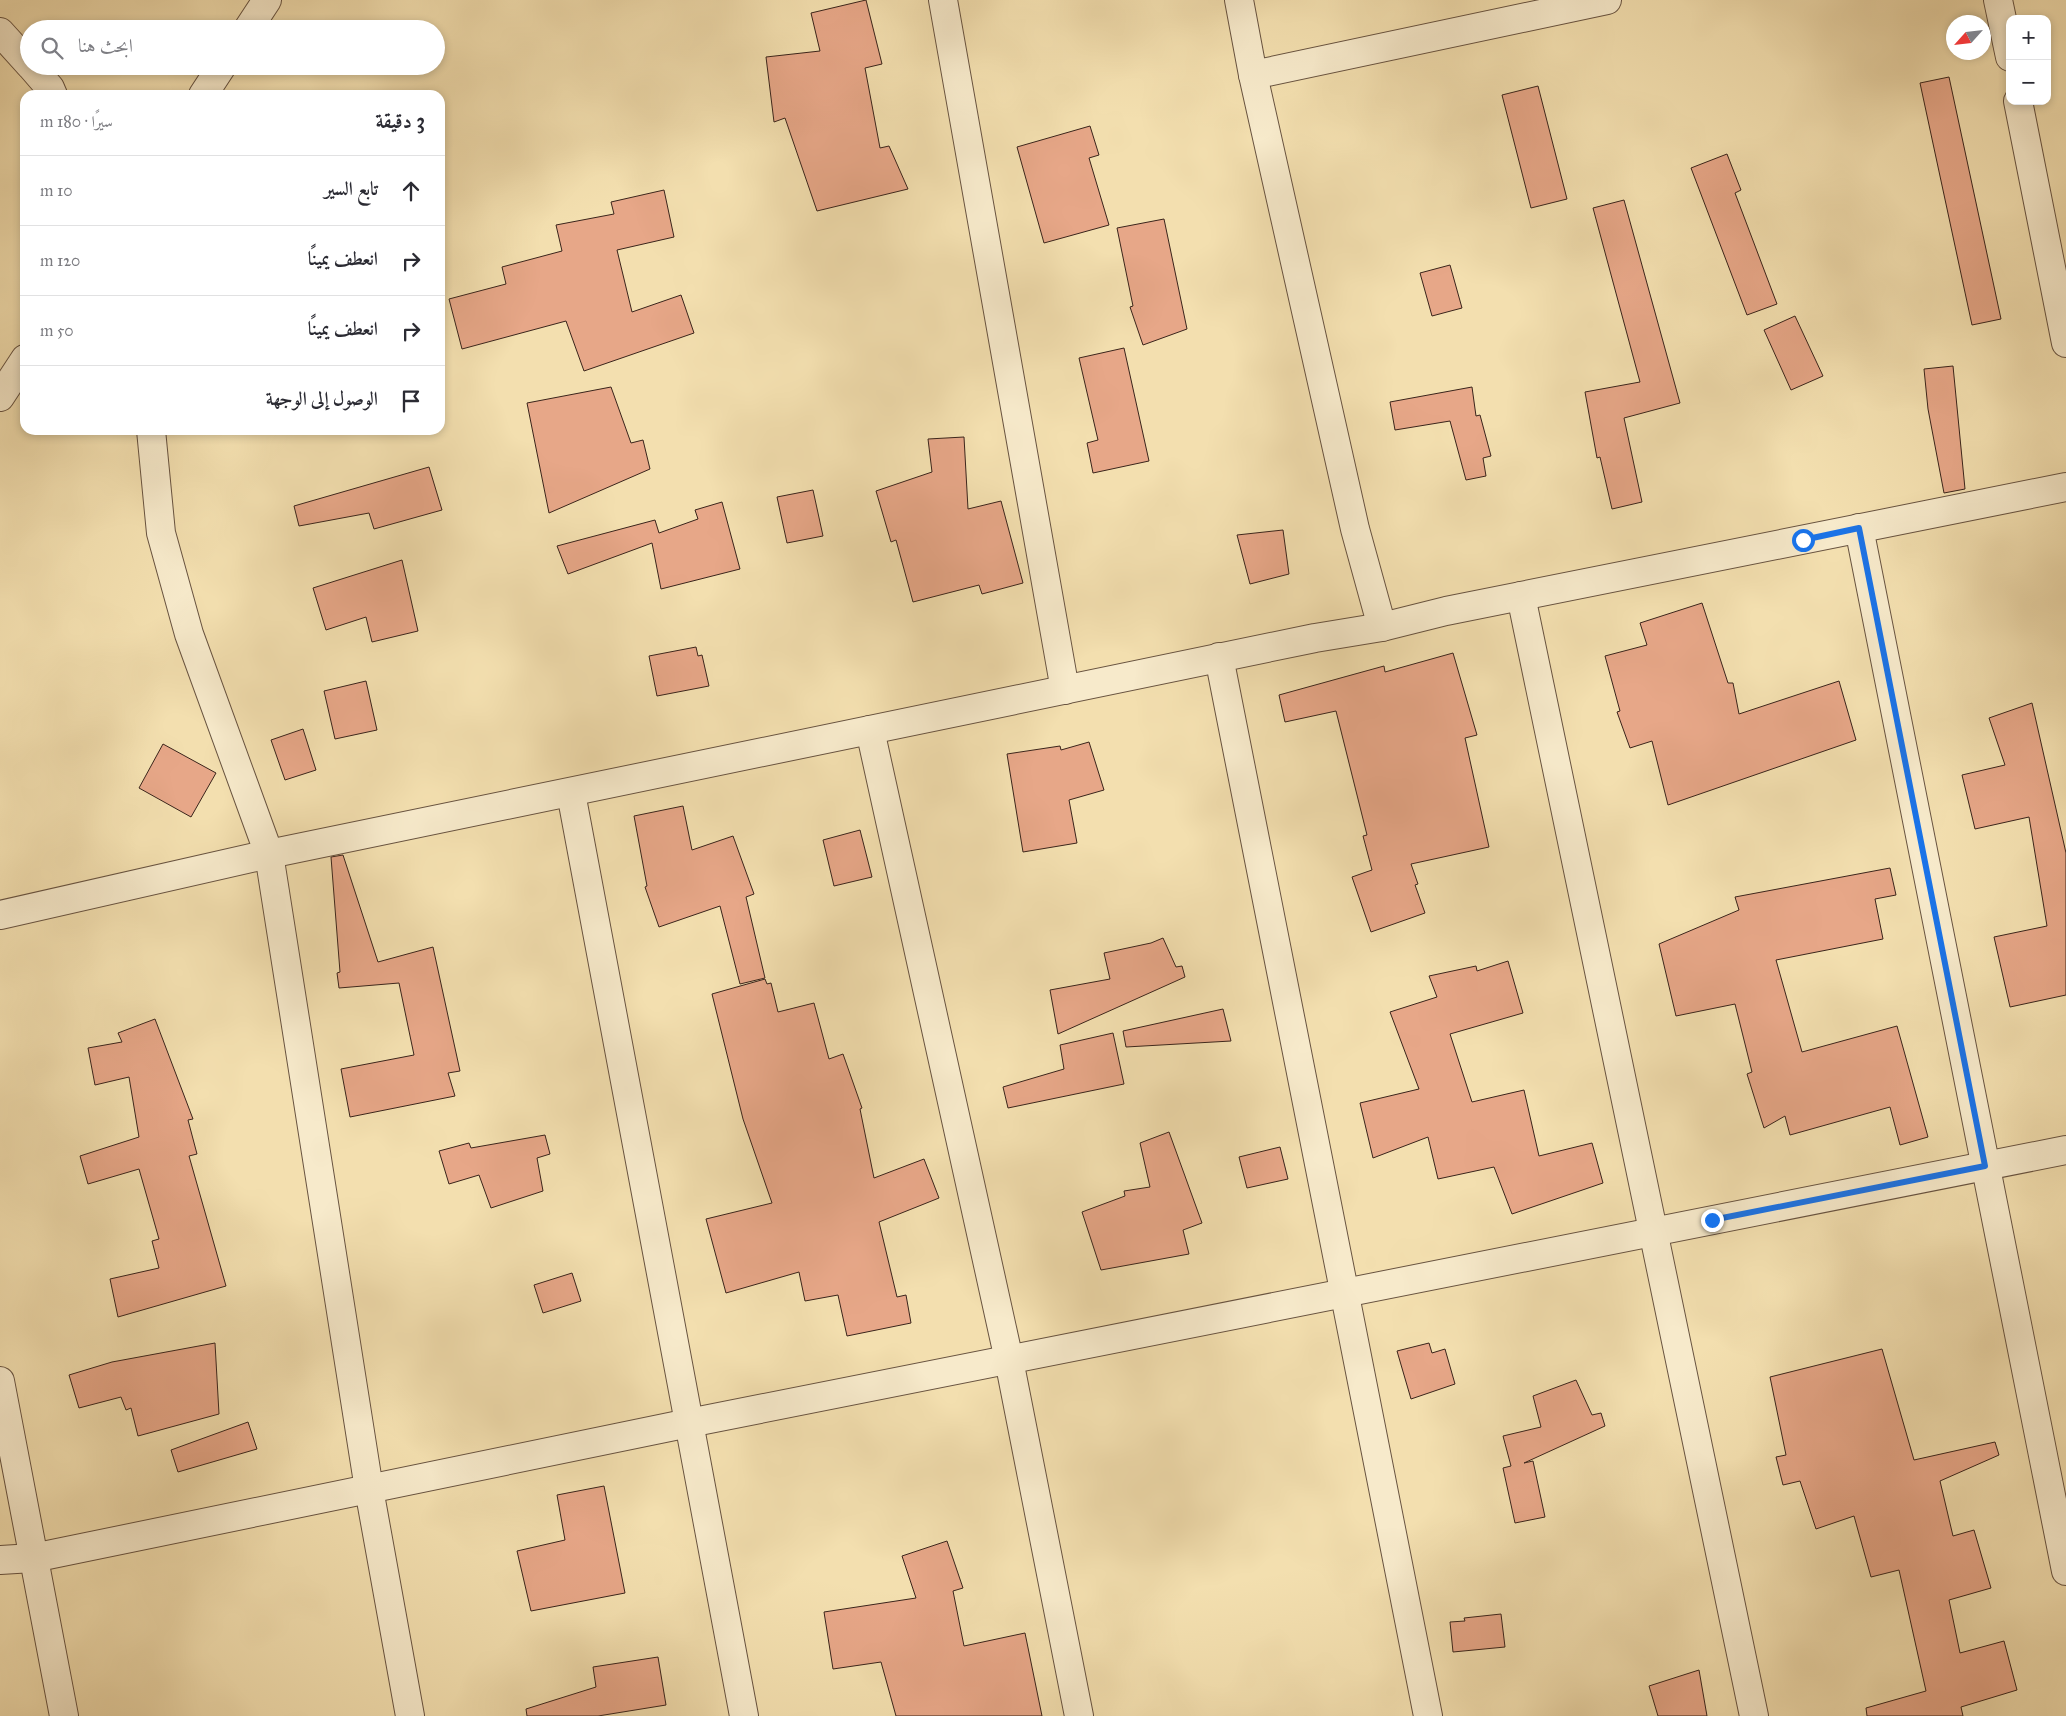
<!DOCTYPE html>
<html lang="ar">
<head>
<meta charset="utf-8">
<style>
  :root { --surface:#fff; --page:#f2f2f3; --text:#2b2b33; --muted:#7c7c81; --line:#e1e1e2 }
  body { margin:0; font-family:"IM FELL Great Primer",Amiri,serif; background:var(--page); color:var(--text); direction:rtl }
  .controls { position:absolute; right:15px; top:15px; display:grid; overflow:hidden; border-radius:10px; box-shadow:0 2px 8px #0003 }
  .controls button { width:45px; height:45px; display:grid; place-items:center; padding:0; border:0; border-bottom:1px solid var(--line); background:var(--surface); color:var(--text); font:25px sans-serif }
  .compass { position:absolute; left:1946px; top:15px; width:45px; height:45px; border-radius:50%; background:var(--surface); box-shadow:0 2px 8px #0003; rotate:243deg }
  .stop { position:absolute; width:15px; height:15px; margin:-11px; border:4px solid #1a73e8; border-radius:50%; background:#fff }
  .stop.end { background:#1a73e8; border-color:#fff; box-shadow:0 1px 5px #0008 }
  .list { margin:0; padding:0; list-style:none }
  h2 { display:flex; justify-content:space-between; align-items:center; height:65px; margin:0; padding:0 20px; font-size:21px }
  h2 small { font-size:16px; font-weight:400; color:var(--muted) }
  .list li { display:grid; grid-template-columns:32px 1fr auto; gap:15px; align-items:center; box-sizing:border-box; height:70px; padding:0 20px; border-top:1px solid var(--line) }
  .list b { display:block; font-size:19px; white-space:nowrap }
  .list em { font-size:16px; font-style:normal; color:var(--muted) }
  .icon { flex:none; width:28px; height:28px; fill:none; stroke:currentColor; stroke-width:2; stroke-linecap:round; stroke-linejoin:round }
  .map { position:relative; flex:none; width:2066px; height:1716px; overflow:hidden; direction:ltr }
  .search { position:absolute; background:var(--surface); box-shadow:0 2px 8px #0003; left:20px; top:20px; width:425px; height:55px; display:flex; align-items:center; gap:12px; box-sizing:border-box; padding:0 18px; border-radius:28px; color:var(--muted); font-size:19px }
  .panel { position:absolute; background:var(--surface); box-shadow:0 2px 8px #0003; left:20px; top:90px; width:425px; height:345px; border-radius:15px; direction:rtl }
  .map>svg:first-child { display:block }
</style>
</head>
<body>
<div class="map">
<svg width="2066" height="1716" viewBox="0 0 2066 1716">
  <rect width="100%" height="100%" fill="#f3dfaf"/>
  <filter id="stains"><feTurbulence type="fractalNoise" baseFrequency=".004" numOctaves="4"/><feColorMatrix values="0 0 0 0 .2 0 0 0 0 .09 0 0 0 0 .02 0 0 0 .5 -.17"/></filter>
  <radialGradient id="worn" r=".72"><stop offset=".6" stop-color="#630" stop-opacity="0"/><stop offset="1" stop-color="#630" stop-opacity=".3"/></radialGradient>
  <g fill="#e7a788" stroke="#3a241b">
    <path d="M866,0L882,64L865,68L880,148L889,146L908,189L817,211L785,118L774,122L766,57L820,51L811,13Z"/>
    <path d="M1949,77L2001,319L1972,325L1920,83Z"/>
    <path d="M1538,86L1567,199L1531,208L1502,95Z"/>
    <path d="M1090,126L1099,155L1089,158L1109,225L1044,243L1017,147Z"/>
    <path d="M1727,154L1741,190L1735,193L1777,304L1747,315L1691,168Z"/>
    <path d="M664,190L674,237L617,250L632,312L681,295L694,333L584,371L566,321L462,349L449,299L506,284L502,267L562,251L556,225L614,214L611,202Z"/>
    <path d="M1624,200L1680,403L1624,418L1642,502L1612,509L1600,457L1597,458L1585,392L1640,382L1593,208Z"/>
    <path d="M1164,219L1187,329L1143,345L1130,307L1133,306L1117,228Z"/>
    <path d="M1450,265L1462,308L1432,316L1420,273Z"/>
    <path d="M1795,316L1823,376L1791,390L1764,330Z"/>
    <path d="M1124,348L1149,461L1093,473L1087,443L1098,440L1079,358Z"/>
    <path d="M1953,366L1965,489L1944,493L1928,409L1924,369Z"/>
    <path d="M611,387L631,443L643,440L650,469L549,513L527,403Z"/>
    <path d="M1472,387L1476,416L1480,415L1491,456L1483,458L1486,476L1466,480L1450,421L1395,430L1390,402Z"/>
    <path d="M964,437L968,509L1001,501L1023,583L982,594L979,585L913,602L896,540L891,542L876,491L932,472L928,439Z"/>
    <path d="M429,467L442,510L374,529L369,513L299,526L294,506Z"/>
    <path d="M813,490L823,536L787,543L777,497Z"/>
    <path d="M722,502L740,569L661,589L652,543L568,574L557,546L655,520L659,533L698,519L695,510Z"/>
    <path d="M1283,530L1289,574L1250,584L1237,535Z"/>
    <path d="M402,560L418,631L372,642L366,617L326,630L313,588Z"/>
    <path d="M1702,603L1728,683H1733L1739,714L1839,681L1856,740L1668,805L1652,741L1630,748L1617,712L1620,711L1605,656L1647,645L1640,623Z"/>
    <path d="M696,647L698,656L702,655L709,686L657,696L649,656Z"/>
    <path d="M1453,653L1477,735L1465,738L1489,847L1411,864L1418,884L1415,885L1425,913L1371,932L1352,877L1372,870L1363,836L1367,835L1336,711L1285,722L1279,695L1384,666L1385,672Z"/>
    <path d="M366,681L377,730L335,739L324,691Z"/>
    <path d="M2032,703L2066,853V995L2010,1007L1994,937L2047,926L2029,817L1975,829L1962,775L2005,765L1989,718Z"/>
    <path d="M303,729L316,770L285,780L271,740Z"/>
    <path d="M1089,742L1104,790L1069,800L1077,843L1023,852L1007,754L1060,746L1061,750Z"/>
    <path d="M163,744L216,773L191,817L139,788Z"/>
    <path d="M683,806L692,850L733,836L754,894L746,897L765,978L740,984L720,906L659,927L645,887L647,886L634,816Z"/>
    <path d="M860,830L872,877L834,886L823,840Z"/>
    <path d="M343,855L378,962L433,947L460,1071L448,1073L455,1096L350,1117L341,1069L414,1055L399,983L339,988L337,973L340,972L331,857Z"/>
    <path d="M1890,868L1896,895L1875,899L1883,939L1776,960L1802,1052L1897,1026L1928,1137L1900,1145L1890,1107L1790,1135L1785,1116L1764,1128L1747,1074L1752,1072L1735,1004L1676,1016L1659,944L1739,910L1735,897Z"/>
    <path d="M1163,938L1176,967L1182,966L1185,977L1058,1034L1050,990L1110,979L1104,953L1151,943Z"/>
    <path d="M1508,961L1523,1013L1450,1034L1472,1102L1524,1090L1539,1156L1592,1143L1603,1183L1512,1214L1494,1167L1438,1179L1428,1137L1373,1158L1360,1103L1419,1089L1390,1012L1437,997L1429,976L1476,966L1477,971Z"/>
    <path d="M765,979L767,984L771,983L778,1012L814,1003L829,1059L843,1054L862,1108L860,1109L874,1178L924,1159L939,1198L879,1222L897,1297L906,1295L911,1323L847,1336L838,1295L805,1301L799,1272L726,1293L706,1219L772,1203L743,1119L712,994Z"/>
    <path d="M1223,1009L1231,1041L1126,1047L1123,1031Z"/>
    <path d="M155,1019L193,1119L188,1120L197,1154L189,1156L226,1286L118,1317L110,1279L159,1268L152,1241L159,1239L139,1169L88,1184L80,1156L139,1137L129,1077L95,1085L88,1048L122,1042L118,1033Z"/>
    <path d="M1113,1033L1124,1084L1008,1108L1003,1087L1064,1069L1060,1045Z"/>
    <path d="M1169,1132L1202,1223L1183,1230L1189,1254L1101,1270L1082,1212L1125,1196L1124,1191L1150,1187L1140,1143Z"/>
    <path d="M545,1135L550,1154L537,1158L543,1191L491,1208L479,1175L449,1184L439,1151L469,1143L471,1148Z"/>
    <path d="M1280,1147L1288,1179L1247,1188L1239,1157Z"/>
    <path d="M572,1273L581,1301L543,1313L534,1285Z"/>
    <path d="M215,1343L219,1414L138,1436L131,1408L126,1410L121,1397L79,1408L69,1375L112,1362Z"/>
    <path d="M1429,1343L1432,1353L1445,1349L1455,1384L1411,1399L1397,1351Z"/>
    <path d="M1882,1349L1914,1460L1995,1442L1999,1455L1940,1481L1953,1536L1974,1530L1991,1588L1949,1600L1960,1653L2004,1641L2017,1690L1961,1707L1963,1716H1867L1866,1708L1926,1691L1899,1570L1871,1577L1854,1516L1816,1529L1800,1481L1783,1485L1776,1457L1786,1455L1770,1377Z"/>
    <path d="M1576,1380L1592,1415L1601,1413L1605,1426L1524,1463L1533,1461L1545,1517L1515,1523L1503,1468L1511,1466L1503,1436L1541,1427L1533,1396Z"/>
    <path d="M248,1422L257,1449L178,1472L171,1450Z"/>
    <path d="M604,1486L625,1593L531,1611L517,1551L565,1540L557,1495Z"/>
    <path d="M947,1541L963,1588L953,1591L964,1646L1025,1633L1042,1716H896L881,1662L833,1669L824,1612L916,1598L902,1556Z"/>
    <path d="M1501,1614L1505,1647L1453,1652L1450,1622L1465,1621L1464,1618Z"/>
    <path d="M658,1657L666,1705L598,1716H527L526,1709L596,1687L593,1667Z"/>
    <path d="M1699,1670L1707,1716H1658L1649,1686Z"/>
  </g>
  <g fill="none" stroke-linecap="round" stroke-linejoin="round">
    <g stroke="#685340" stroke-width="30">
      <g id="minor">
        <path d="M943,0L1065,690"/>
        <path d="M1239,0L1253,75L1355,529L1382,627L1446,611L2066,487"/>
        <path d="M1998,0L2010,57"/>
        <path d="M248,29L267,0"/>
        <path d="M0,32L29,64"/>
        <path d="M31,66L50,88L53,95"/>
        <path d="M1253,75L1607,0"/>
        <path d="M203,95L222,66"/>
        <path d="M2018,101L2066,343"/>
        <path d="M0,397L25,359"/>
        <path d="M151,430L161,533L189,634L269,854L369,1489L410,1716"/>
        <path d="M1859,528L2066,1571"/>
        <path d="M1521,596L1754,1716"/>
        <path d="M1219,657L1428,1716"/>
        <path d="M870,730L1009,1360L1079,1716"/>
        <path d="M571,793L744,1716"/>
        <path d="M0,915L269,854L1315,638L1382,627"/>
        <path d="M0,1381L64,1716"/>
        <path d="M0,1560L33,1558L689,1423L2066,1150"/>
      </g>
    </g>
    <use href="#minor" stroke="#f7eacb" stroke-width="28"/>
  </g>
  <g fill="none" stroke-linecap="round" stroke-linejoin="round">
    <path stroke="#1a73e8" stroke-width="6" d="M1712,1220L1985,1166L1859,528L1803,540"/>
  </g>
  <rect width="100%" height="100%" filter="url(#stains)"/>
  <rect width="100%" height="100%" fill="url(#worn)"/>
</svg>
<div class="controls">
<button>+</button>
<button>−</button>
</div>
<svg class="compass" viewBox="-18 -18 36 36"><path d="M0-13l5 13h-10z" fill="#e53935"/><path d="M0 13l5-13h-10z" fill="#7c7c81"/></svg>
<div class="stop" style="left:1803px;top:540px"></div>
<div class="stop end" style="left:1712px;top:1220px"></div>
<div class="search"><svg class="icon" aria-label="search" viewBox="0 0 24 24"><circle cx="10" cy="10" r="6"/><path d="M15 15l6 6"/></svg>ابحث هنا</div>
<section class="panel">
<h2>3 دقيقة<small>سيرًا · 180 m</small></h2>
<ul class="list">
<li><svg class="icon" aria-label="ahead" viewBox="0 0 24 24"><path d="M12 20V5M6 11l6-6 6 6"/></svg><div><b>تابع السير</b></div><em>10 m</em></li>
<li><svg class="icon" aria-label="right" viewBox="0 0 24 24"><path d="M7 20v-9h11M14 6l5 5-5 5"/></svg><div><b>انعطف يمينًا</b></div><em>120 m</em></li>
<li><svg class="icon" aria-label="right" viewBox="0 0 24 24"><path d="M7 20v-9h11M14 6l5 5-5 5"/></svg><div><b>انعطف يمينًا</b></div><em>50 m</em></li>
<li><svg class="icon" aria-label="arrive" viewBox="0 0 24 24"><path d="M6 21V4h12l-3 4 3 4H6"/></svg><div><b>الوصول إلى الوجهة</b></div></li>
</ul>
</section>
</div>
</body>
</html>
